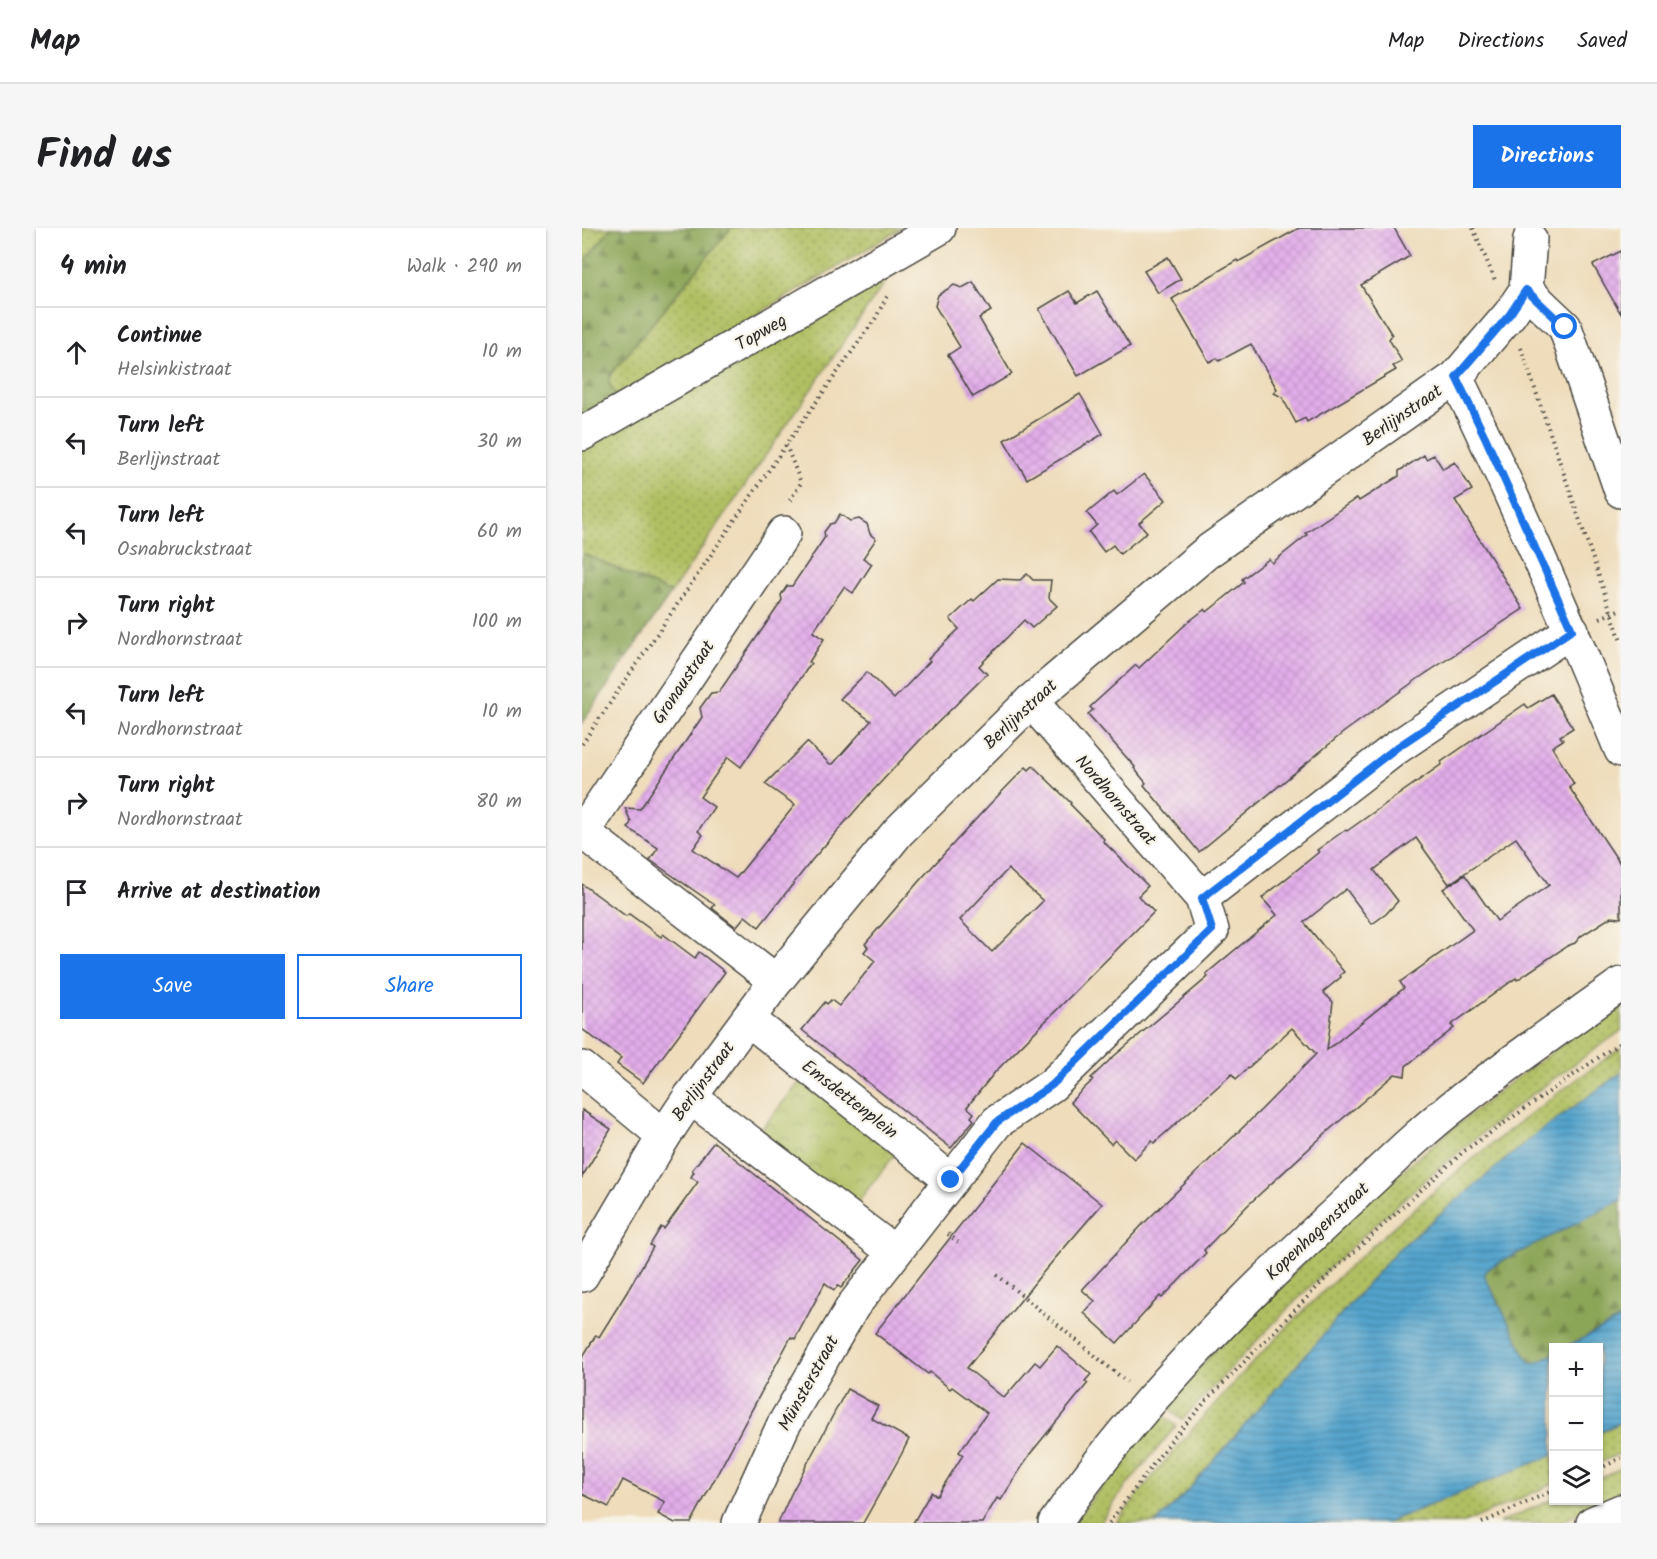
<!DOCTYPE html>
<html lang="en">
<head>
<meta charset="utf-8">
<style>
  :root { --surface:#fff; --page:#f6f6f6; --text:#202124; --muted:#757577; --line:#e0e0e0; --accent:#1a73e8 }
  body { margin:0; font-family:Kalam,sans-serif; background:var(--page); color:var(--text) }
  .controls { position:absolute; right:18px; bottom:18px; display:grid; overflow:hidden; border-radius:0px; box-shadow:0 2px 4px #0004 }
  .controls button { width:54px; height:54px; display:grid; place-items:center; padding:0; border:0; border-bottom:2px solid var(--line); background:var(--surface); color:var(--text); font:30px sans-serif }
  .stop { position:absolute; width:18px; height:18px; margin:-14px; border:4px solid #1a73e8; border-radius:50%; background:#fff }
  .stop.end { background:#1a73e8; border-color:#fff; box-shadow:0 2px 6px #0008 }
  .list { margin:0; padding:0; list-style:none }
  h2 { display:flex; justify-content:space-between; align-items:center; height:78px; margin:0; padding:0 24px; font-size:26px }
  h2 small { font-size:20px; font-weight:400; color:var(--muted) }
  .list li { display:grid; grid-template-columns:39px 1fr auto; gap:18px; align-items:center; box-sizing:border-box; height:90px; padding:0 24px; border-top:2px solid var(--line) }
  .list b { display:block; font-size:22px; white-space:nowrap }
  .list p { margin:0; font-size:20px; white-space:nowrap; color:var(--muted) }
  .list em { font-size:20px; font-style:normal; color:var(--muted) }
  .actions { display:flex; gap:12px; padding:18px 24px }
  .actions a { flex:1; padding:14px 0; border:2px solid var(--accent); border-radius:0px; text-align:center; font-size:21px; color:var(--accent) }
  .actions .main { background:var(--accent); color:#fff }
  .icon { flex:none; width:33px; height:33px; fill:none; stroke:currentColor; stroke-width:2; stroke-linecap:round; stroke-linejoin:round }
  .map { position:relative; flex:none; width:1039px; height:1295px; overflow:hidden; border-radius:0px }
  header { display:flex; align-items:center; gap:36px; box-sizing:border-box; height:84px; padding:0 30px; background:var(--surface); border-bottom:2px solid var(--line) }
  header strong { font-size:28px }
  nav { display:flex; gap:33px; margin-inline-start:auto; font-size:21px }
  .intro { display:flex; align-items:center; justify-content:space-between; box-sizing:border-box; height:144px; padding:0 36px }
  h1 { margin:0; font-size:42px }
  .button { padding:15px 27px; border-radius:0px; background:var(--accent); color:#fff; font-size:21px; font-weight:700 }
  main { display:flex; gap:36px; padding:0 36px }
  aside { flex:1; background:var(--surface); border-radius:0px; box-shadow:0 2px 4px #0004 }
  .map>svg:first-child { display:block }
</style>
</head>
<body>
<header>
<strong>Map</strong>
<nav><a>Map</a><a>Directions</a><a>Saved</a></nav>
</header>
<div class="intro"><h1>Find us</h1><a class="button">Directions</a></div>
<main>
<aside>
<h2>4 min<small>Walk · 290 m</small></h2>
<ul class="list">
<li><svg class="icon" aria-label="ahead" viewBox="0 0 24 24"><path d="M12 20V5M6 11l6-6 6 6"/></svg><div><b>Continue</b><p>Helsinkistraat</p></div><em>10 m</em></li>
<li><svg class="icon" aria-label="left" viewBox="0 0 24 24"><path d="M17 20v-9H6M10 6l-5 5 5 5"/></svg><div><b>Turn left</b><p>Berlijnstraat</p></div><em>30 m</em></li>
<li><svg class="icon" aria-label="left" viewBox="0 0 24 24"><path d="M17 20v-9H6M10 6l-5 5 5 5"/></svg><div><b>Turn left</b><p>Osnabruckstraat</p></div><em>60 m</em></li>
<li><svg class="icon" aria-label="right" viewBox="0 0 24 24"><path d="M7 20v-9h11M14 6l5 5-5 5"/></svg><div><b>Turn right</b><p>Nordhornstraat</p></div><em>100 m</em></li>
<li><svg class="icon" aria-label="left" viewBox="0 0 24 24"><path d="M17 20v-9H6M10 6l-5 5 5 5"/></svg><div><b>Turn left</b><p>Nordhornstraat</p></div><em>10 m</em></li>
<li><svg class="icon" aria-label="right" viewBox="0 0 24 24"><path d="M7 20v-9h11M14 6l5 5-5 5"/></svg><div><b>Turn right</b><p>Nordhornstraat</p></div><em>80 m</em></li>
<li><svg class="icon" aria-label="arrive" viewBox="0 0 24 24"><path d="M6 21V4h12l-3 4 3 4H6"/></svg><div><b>Arrive at destination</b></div></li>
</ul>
<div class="actions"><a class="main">Save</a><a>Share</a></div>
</aside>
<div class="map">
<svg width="1039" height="1295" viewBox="0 0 1039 1295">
  <defs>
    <pattern id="grass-dots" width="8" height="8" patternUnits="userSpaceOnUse" patternTransform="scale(1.5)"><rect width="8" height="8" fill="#b0bf62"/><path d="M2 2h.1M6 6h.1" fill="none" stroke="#8f9b51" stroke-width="1.8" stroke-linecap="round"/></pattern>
    <pattern id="forest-firs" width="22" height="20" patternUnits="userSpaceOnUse" patternTransform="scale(1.5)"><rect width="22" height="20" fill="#8ca658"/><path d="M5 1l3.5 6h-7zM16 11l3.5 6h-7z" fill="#738749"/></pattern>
    <pattern id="park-crowns" width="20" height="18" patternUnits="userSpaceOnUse" patternTransform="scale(1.5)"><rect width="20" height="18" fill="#b0bf62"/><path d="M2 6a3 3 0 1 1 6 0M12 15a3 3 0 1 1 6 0" fill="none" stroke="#8f9b51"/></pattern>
    <pattern id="water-rules" width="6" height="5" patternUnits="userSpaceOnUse" patternTransform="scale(1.5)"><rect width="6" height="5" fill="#52a3cc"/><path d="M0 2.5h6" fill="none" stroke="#4485a6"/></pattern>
    <pattern id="building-cross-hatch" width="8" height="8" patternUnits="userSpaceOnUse" patternTransform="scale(1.5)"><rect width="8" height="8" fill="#e2adea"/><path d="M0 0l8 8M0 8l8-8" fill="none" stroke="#c295c9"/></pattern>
  </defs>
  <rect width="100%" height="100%" fill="#f7f3e8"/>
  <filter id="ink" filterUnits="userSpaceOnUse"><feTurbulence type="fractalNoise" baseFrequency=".0167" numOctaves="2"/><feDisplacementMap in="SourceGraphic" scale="12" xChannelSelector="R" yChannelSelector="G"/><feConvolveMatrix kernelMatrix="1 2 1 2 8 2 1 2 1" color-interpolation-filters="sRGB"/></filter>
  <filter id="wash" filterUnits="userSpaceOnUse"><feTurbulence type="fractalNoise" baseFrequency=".008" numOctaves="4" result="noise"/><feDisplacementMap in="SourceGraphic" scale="24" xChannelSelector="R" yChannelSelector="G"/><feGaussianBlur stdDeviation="1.35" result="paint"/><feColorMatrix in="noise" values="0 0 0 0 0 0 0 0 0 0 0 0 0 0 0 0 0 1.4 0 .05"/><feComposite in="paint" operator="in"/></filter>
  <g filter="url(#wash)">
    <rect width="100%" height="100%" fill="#eedcba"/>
    <g fill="url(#grass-dots)" stroke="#6e7546" stroke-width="1.5">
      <path d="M0,0H29L0,37Z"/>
      <path d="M149,0H320L35,170L27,155L28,147Z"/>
      <path d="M304,44L301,57L89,365L0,325V221Z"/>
      <path d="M1039,774V803C988,839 937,875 889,914C784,998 691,1094 600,1192L583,1177L650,1103L812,949L918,862Z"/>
      <path d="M1039,820V845L954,906L814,1023L601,1268L574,1295H534C673,1113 851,950 1039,820Z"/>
      <path d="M577,1184L594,1198L541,1262L518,1295H491Z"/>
      <path d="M1039,1194V1225L1017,1235V1205Z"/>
      <path d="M971,1227V1256L882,1295H804Z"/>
      <path d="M1039,1240V1267L976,1295H917L971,1271L1017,1272V1251Z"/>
    </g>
    <g fill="url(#forest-firs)" stroke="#5c6842" stroke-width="1.5">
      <path d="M29,0H149L28,147L27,155L35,170L0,190V37Z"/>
      <path d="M0,325L89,365L0,495Z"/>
      <path d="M1039,972V1091L984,1119L972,1120L971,1126C964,1130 955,1137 947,1134L903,1049V1044L909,1039Z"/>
    </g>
    <path fill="url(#park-crowns)" stroke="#6e7546" stroke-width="1.5" d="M224,846L318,920L268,984L173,909Z"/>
    <g fill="url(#water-rules)" stroke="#3e677c" stroke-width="1.5">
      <path d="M1039,845V972L909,1039L903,1044V1049L947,1134L954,1135L971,1126V1227L804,1295H574L601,1268L814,1023L954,906Z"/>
      <path d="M1039,1091V1194L1017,1205V1120L984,1119Z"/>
    </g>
    <g id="blocks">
      <g fill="url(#building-cross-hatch)" fill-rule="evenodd">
        <path d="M717,0H812L828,28L779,57L810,107L807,111L820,134L811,138L814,142L725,194L723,190L714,195L700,169L692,165L695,161L669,116L637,133L635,130L627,134L590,71L655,32L656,34Z"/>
        <path d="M1039,23V86L1011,37Z"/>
        <path d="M586,29L599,51L576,65L562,43Z"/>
        <path d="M391,54L409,83L397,90L430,146L391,169L366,127L378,119L353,78L356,67L372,57L380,60Z"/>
        <path d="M487,63L495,75L515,63L548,118L496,148L457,81Z"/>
        <path d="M498,166L521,206L445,251L422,212Z"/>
        <path d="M842,227L844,231L852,227L861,241L873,234L890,262L873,272L941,381L834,452L762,504L617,624L562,557L564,555L552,540L553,539L506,486L511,482L508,479L554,437L557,440L605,395L623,381L625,384L662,354L660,351L687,331L690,335L725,307L723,305L775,270L777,273L817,248V243Z"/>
        <path d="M562,246L584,272L557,295L565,304L538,326L531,317L522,324L507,304L515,297L505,285L532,263L535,267Z"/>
        <path d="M258,286L268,293L277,291L285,296L288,306L294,311L281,330L290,336L271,365L262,359L231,404L242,411L227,434L229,435L159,539L146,529L118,569L132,579L116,603L121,607L111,621L154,650L213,577L183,556L225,514L248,536H251L289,493L258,471L285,444L312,471L348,433L346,431L377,401L368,391L390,371L392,373L416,351L438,352L445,346L451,352H469L467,370L475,378L450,400L442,392L397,438L405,446L339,511L286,568L230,632L177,699L163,688L154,699L130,680L133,677L68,632L76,620L46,600L49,594L43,580L58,581L120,489L118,480L129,465L137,464L195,380L200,372L199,367L205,358H210L243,309L242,304L248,296L252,295Z"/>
        <path d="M969,466L991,500L978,508L981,512L970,519L992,556L987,559L1039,637V690L1029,689L999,708L993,715L985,718L935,752L934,750L869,797L872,800L824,838L823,848L813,846L746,903L666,977L622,1022L624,1025L580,1070L578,1068L535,1115L502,1085L513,1073L500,1062L561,996L680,881L734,826L710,800L654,851L650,846L572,915L570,913L552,931L533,912L529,916L488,874L511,852L509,850L531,829L626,749L624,746L695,687L680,670L737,624L735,622L763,602L765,603L860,536L859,534L943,476L946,480ZM834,610L867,656L934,610L967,657L915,693L883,647L861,661L891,702L818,754L822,760L745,822L751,774L741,764L759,749L758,747L762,744L722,694L764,661L790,696L804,686L816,673L792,642Z"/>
        <path d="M451,538L489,575L488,576L522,611L521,613L566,658L556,668L572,684L413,844L385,879L392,885L389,889L392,892L369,920L220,802L243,774L245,776L249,772L257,778L293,733L282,724L286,719L283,716L338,652L407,577L444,539L447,542ZM426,641L461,673L410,724L378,692Z"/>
        <path d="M0,656L44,688L47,686L79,709L81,706L113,730L117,724L143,744L61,855L35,836L39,830L0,801Z"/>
        <path d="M0,882L29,901L0,949Z"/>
        <path d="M132,914L281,1032L259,1060L256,1058L252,1062L243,1055L213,1111L209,1109L109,1295H93L76,1286L83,1274L41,1252L27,1279L0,1266V1130L14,1107L17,1109L45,1064L71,1019L68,1017L79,999L82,1001L116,954L109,949L112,944L110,942Z"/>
        <path d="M443,915L520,976L458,1048L385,1140L422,1170L453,1134L458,1138L475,1118L509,1146L503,1153L506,1155L448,1226L419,1272L415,1270L400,1295H331L349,1264L355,1268L381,1227L377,1224L405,1185L370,1159L368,1161L348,1144L346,1146L293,1105Z"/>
        <path d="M265,1161L296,1178L289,1190L327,1211L319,1227L281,1295H196L209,1266Z"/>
      </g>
    </g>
  </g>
  <g filter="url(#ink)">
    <use href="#blocks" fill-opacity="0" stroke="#484640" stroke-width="1.5"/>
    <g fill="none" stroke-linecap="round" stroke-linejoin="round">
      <g stroke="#484640" stroke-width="36">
        <g id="minor">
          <path d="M944,62L983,99L1039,263"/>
          <path d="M874,149C933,271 987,396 1039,522"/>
          <path d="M0,206L357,0"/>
          <path d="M1,604L194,753"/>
          <path d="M0,605L202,305"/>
          <path d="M620,670L814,520L990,402"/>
          <path d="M166,791L369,952"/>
          <path d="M0,840L82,908"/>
          <path d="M108,869L312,1024"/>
          <path d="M0,1047L82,908L108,869L194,753L316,604L449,473L625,324L874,149L928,86L944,62L948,11"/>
          <path d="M157,1295L201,1198L271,1078L415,894L470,857L630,702L620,670L449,473"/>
          <path d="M473,1295C553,1179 653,1078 756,983C797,945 837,904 881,871C932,831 986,794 1039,756"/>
          <path d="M1011,1295L1039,1283"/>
        </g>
      </g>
      <g stroke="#484640" stroke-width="4" stroke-dasharray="1.5 4.5" stroke-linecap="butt">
        <path d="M891,0L913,52"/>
        <path d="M939,120L1039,413"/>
        <path d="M204,217L219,255L206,275"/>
        <path d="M1018,390L1039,381"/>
        <path d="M0,516L204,217L293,91L307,65"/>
        <path d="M366,1006L376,1014"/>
        <path d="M415,1047L545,1154"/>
        <path d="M1017,1241L1039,1230"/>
        <path d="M527,1295L588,1214L625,1172L750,1044L882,923L1039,814"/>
        <path d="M900,1295L972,1262"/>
      </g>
      <use href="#minor" stroke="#fff" stroke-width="33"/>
    </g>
  </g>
  <g fill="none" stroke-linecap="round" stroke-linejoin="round" filter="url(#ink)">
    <path stroke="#1a73e8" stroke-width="8" d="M369,952L415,894L470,857L630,702L620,670L814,520L990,402L904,211L874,149L928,86L944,62L983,99"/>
  </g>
  <g text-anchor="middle" stroke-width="4.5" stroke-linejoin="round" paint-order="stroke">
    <g font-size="18" fill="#2b2b2b" stroke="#f7f3e8">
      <text transform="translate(179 104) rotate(-30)" y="6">Topweg</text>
      <text transform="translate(820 187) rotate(-35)" y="6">Berlijnstraat</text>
      <text transform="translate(101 454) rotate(-56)" y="6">Gronaustraat</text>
      <text transform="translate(438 486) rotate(-43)" y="6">Berlijnstraat</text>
      <text transform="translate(534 572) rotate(49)" y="6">Nordhornstraat</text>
      <text transform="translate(121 853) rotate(-54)" y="6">Berlijnstraat</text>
      <text transform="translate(268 871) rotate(38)" y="6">Emsdettenplein</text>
      <text transform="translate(735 1003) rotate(-43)" y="6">Kopenhagenstraat</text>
      <text transform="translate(226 1155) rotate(-61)" y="6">Münsterstraat</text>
    </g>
  </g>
</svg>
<div class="controls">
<button>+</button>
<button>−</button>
<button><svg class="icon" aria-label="layers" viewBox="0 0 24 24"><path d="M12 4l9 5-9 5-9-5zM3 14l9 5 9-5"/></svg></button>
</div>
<div class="stop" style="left:983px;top:99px"></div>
<div class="stop end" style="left:369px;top:952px"></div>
</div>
</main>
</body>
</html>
